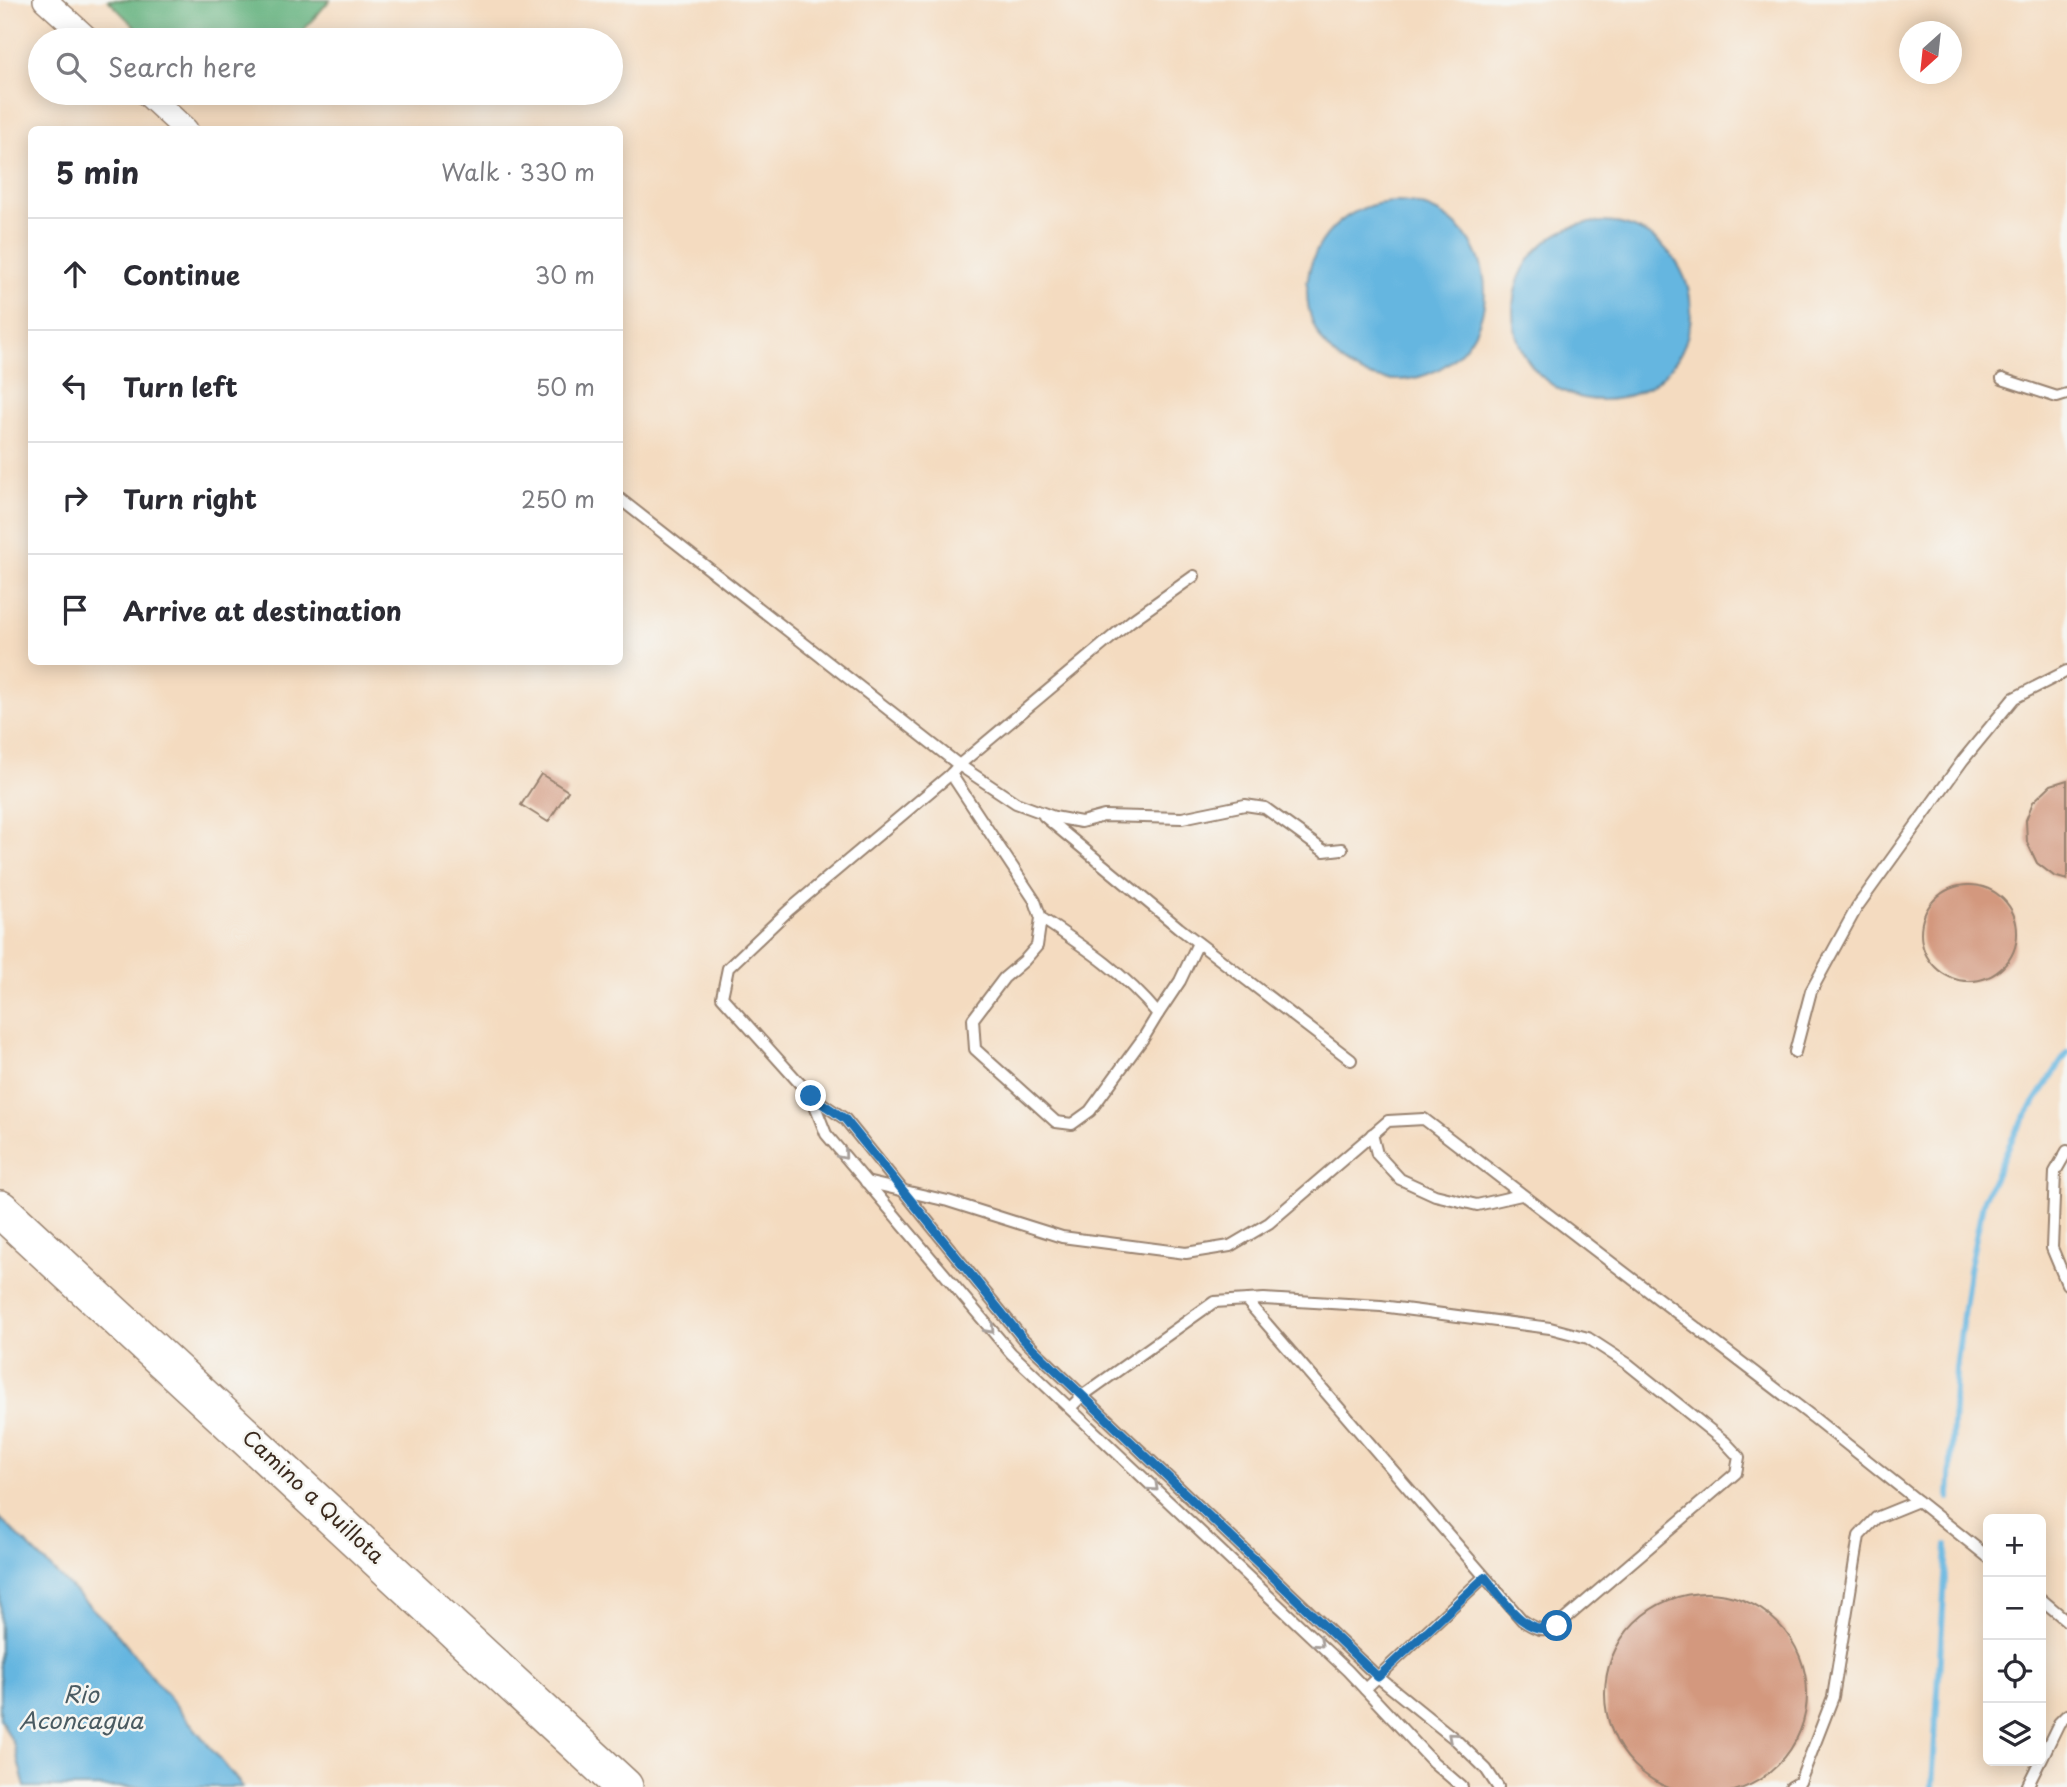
<!DOCTYPE html>
<html lang="en">
<head>
<meta charset="utf-8">
<style>
  :root { --surface:#fff; --page:#f2f2f3; --text:#2b2b33; --muted:#7c7c81; --line:#e1e1e2 }
  body { margin:0; font-family:"Playpen Sans",sans-serif; background:var(--page); color:var(--text) }
  .controls { position:absolute; right:21px; bottom:21px; display:grid; overflow:hidden; border-radius:10px; box-shadow:0 4px 18px #0003 }
  .controls button { width:63px; height:63px; display:grid; place-items:center; padding:0; border:0; border-bottom:2px solid var(--line); background:var(--surface); color:var(--text); font:35px sans-serif }
  .compass { position:absolute; left:1899px; top:21px; width:63px; height:63px; border-radius:50%; background:var(--surface); box-shadow:0 4px 18px #0003; rotate:207deg }
  .stop { position:absolute; width:21px; height:21px; margin:-16px; border:5px solid #1f6fb2; border-radius:50%; background:#fff }
  .stop.end { background:#1f6fb2; border-color:#fff; box-shadow:0 2px 7px #0008 }
  .list { margin:0; padding:0; list-style:none }
  h2 { display:flex; justify-content:space-between; align-items:center; height:91px; margin:0; padding:0 28px; font-size:30px }
  h2 small { font-size:23px; font-weight:400; color:var(--muted) }
  .list li { display:grid; grid-template-columns:46px 1fr auto; gap:21px; align-items:center; box-sizing:border-box; height:112px; padding:0 28px; border-top:2px solid var(--line) }
  .list b { display:block; font-size:26px; white-space:nowrap }
  .list em { font-size:23px; font-style:normal; color:var(--muted) }
  .icon { flex:none; width:38px; height:38px; fill:none; stroke:currentColor; stroke-width:2; stroke-linecap:round; stroke-linejoin:round }
  .map { position:relative; flex:none; width:2067px; height:1787px; overflow:hidden }
  .search { position:absolute; background:var(--surface); box-shadow:0 4px 18px #0003; left:28px; top:28px; width:595px; height:77px; display:flex; align-items:center; gap:18px; box-sizing:border-box; padding:0 24px; border-radius:38px; color:var(--muted); font-size:26px }
  .panel { position:absolute; background:var(--surface); box-shadow:0 4px 18px #0003; left:28px; top:126px; width:595px; height:539px; border-radius:10px }
  .map>svg:first-child { display:block }
</style>
</head>
<body>
<div class="map">
<svg width="2067" height="1787" viewBox="0 0 2067 1787">
  <rect width="100%" height="100%" fill="#f6f6f2"/>
  <filter id="ink" filterUnits="userSpaceOnUse"><feTurbulence type="fractalNoise" baseFrequency=".0143" numOctaves="2"/><feDisplacementMap in="SourceGraphic" scale="14" xChannelSelector="R" yChannelSelector="G"/><feConvolveMatrix kernelMatrix="1 2 1 2 8 2 1 2 1" color-interpolation-filters="sRGB"/></filter>
  <filter id="wash" filterUnits="userSpaceOnUse"><feTurbulence type="fractalNoise" baseFrequency=".00686" numOctaves="4" result="noise"/><feDisplacementMap in="SourceGraphic" scale="28" xChannelSelector="R" yChannelSelector="G"/><feGaussianBlur stdDeviation="1.57" result="paint"/><feColorMatrix in="noise" values="0 0 0 0 0 0 0 0 0 0 0 0 0 0 0 0 0 1.4 0 .05"/><feComposite in="paint" operator="in"/></filter>
  <g filter="url(#wash)">
    <rect width="100%" height="100%" fill="#f4dbc0"/>
    <path fill="#60b07b" stroke="#4e6d4c" stroke-width="2" d="M108,0H330L295,40H148Z"/>
    <g fill="#65b6e0" stroke="#50707f" stroke-width="2">
      <circle cx="1396" cy="291" r="89"/>
      <circle cx="1602" cy="311" r="89"/>
      <path d="M0,1518L113,1629L243,1787H25L14,1745L0,1718Z"/>
    </g>
    <g fill="none" stroke-linecap="round" stroke-linejoin="round">
      <g stroke="#65b6e0" stroke-width="6">
        <path d="M1949,1498L1956,1369L1969,1270L1984,1199L2016,1131L2067,1053"/>
        <path d="M1932,1787L1947,1545"/>
      </g>
    </g>
    <g id="blocks">
      <g fill="#d3987e">
        <path d="M541,774L568,791L548,822L521,805Z"/>
        <path d="M2067,780V880L2054,876L2037,863L2027,842L2026,820L2033,802L2051,785Z"/>
        <circle cx="1969" cy="933" r="48"/>
        <circle cx="1706" cy="1694" r="101"/>
      </g>
    </g>
  </g>
  <g filter="url(#ink)">
    <use href="#blocks" fill-opacity="0" stroke="#98826f" stroke-width="2"/>
    <g fill="none" stroke-linecap="round" stroke-linejoin="round">
      <g stroke="#98826f" stroke-width="14">
        <g id="lane">
          <path d="M2002,379L2057,397L2067,394"/>
          <path d="M620,499L959,765L951,774L789,910L728,968L722,997L811,1096L845,1119L1023,1339L1378,1677L1456,1740L1486,1769L1498,1787"/>
          <path d="M1194,576L1131,621L959,765L1016,803L1054,817L1081,822L1104,816L1182,818L1245,805L1265,808L1324,851L1342,849"/>
          <path d="M951,774L1035,901L1041,918L1037,946L1024,961L1004,978L973,1019L975,1049L1056,1122L1072,1124L1090,1111L1144,1037L1158,1014C1123,972 1086,948 1041,918"/>
          <path d="M1044,816L1179,928L1351,1060"/>
          <path d="M1158,1014L1180,981L1198,943"/>
          <path d="M1795,1052L1811,991L1857,907L1963,760L2014,698L2067,671"/>
          <path d="M811,1096L826,1134L1011,1353L1348,1671L1433,1762L1462,1787"/>
          <path d="M1372,1134L1377,1154L1400,1179L1435,1195L1477,1205L1521,1195"/>
          <path d="M2067,1151L2055,1172L2052,1248L2067,1284"/>
          <path d="M866,1182L948,1201L1062,1237L1186,1253L1230,1246L1269,1223L1388,1121L1424,1119L1814,1418L1988,1557"/>
          <path d="M1070,1408L1082,1396L1214,1302L1264,1299L1381,1306L1550,1328L1588,1338L1628,1364L1725,1442L1739,1457L1736,1473L1557,1626C1543,1633 1534,1628 1522,1620L1246,1300"/>
          <path d="M2041,1599L2067,1621"/>
          <path d="M1365,1689L1484,1577"/>
          <path d="M2041,1760L2059,1723L2067,1715"/>
          <path d="M1791,1787L1800,1782L1833,1697L1859,1536L1876,1518L1918,1501"/>
          <path d="M2027,1787L2040,1761"/>
        </g>
      </g>
      <g stroke="#98826f" stroke-width="26">
        <g id="street">
          <path d="M45,0L89,40"/>
          <path d="M146,93L186,130"/>
        </g>
      </g>
      <g stroke="#98826f" stroke-width="40">
        <path id="primary" d="M0,1209L624,1787"/>
      </g>
      <use href="#lane" stroke="#fff" stroke-width="10"/>
      <use href="#street" stroke="#fff" stroke-width="23"/>
      <use href="#primary" stroke="#fff" stroke-width="37"/>
    </g>
    <defs><path id="oneway-chevron" d="M-2-3.5L2.5 0L-2 3.5" fill="none" stroke-width="1.6" stroke-linecap="round" stroke-linejoin="round" transform="scale(1.75)"/></defs>
    <g stroke="#a79f9a">
      <use href="#oneway-chevron" transform="translate(843 1155) rotate(50)"/>
      <use href="#oneway-chevron" transform="translate(990 1329) rotate(48)"/>
      <use href="#oneway-chevron" transform="translate(1154 1487) rotate(43)"/>
      <use href="#oneway-chevron" transform="translate(1319 1643) rotate(43)"/>
      <use href="#oneway-chevron" transform="translate(1452 1737) rotate(-139)"/>
    </g>
  </g>
  <g fill="none" stroke-linecap="round" stroke-linejoin="round" filter="url(#ink)">
    <path stroke="#1f6fb2" stroke-width="9" d="M811,1096L845,1119L1023,1339L1378,1677L1485,1577C1502,1598 1526,1640 1557,1626"/>
  </g>
  <g text-anchor="middle" stroke-width="5" stroke-linejoin="round" paint-order="stroke">
    <g font-size="21" fill="#3b2a1e" stroke="#f6f6f2">
      <text transform="translate(313 1497) rotate(43)" y="7">Camino a Quillota</text>
    </g>
    <g font-size="23" font-style="italic" fill="#4a5b62" stroke="#f6f6f2">
      <text x="81" y="1703">Rio<tspan x="81" dy="26">Aconcagua</tspan></text>
    </g>
  </g>
</svg>
<div class="controls">
<button>+</button>
<button>−</button>
<button><svg class="icon" aria-label="locate" viewBox="0 0 24 24"><circle cx="12" cy="12" r="6"/><path d="M12 2v4M12 18v4M2 12h4M18 12h4"/></svg></button>
<button><svg class="icon" aria-label="layers" viewBox="0 0 24 24"><path d="M12 4l9 5-9 5-9-5zM3 14l9 5 9-5"/></svg></button>
</div>
<svg class="compass" viewBox="-18 -18 36 36"><path d="M0-13l5 13h-10z" fill="#e53935"/><path d="M0 13l5-13h-10z" fill="#7c7c81"/></svg>
<div class="stop" style="left:1557px;top:1626px"></div>
<div class="stop end" style="left:811px;top:1096px"></div>
<div class="search"><svg class="icon" aria-label="search" viewBox="0 0 24 24"><circle cx="10" cy="10" r="6"/><path d="M15 15l6 6"/></svg>Search here</div>
<section class="panel">
<h2>5 min<small>Walk · 330 m</small></h2>
<ul class="list">
<li><svg class="icon" aria-label="ahead" viewBox="0 0 24 24"><path d="M12 20V5M6 11l6-6 6 6"/></svg><div><b>Continue</b></div><em>30 m</em></li>
<li><svg class="icon" aria-label="left" viewBox="0 0 24 24"><path d="M17 20v-9H6M10 6l-5 5 5 5"/></svg><div><b>Turn left</b></div><em>50 m</em></li>
<li><svg class="icon" aria-label="right" viewBox="0 0 24 24"><path d="M7 20v-9h11M14 6l5 5-5 5"/></svg><div><b>Turn right</b></div><em>250 m</em></li>
<li><svg class="icon" aria-label="arrive" viewBox="0 0 24 24"><path d="M6 21V4h12l-3 4 3 4H6"/></svg><div><b>Arrive at destination</b></div></li>
</ul>
</section>
</div>
</body>
</html>
